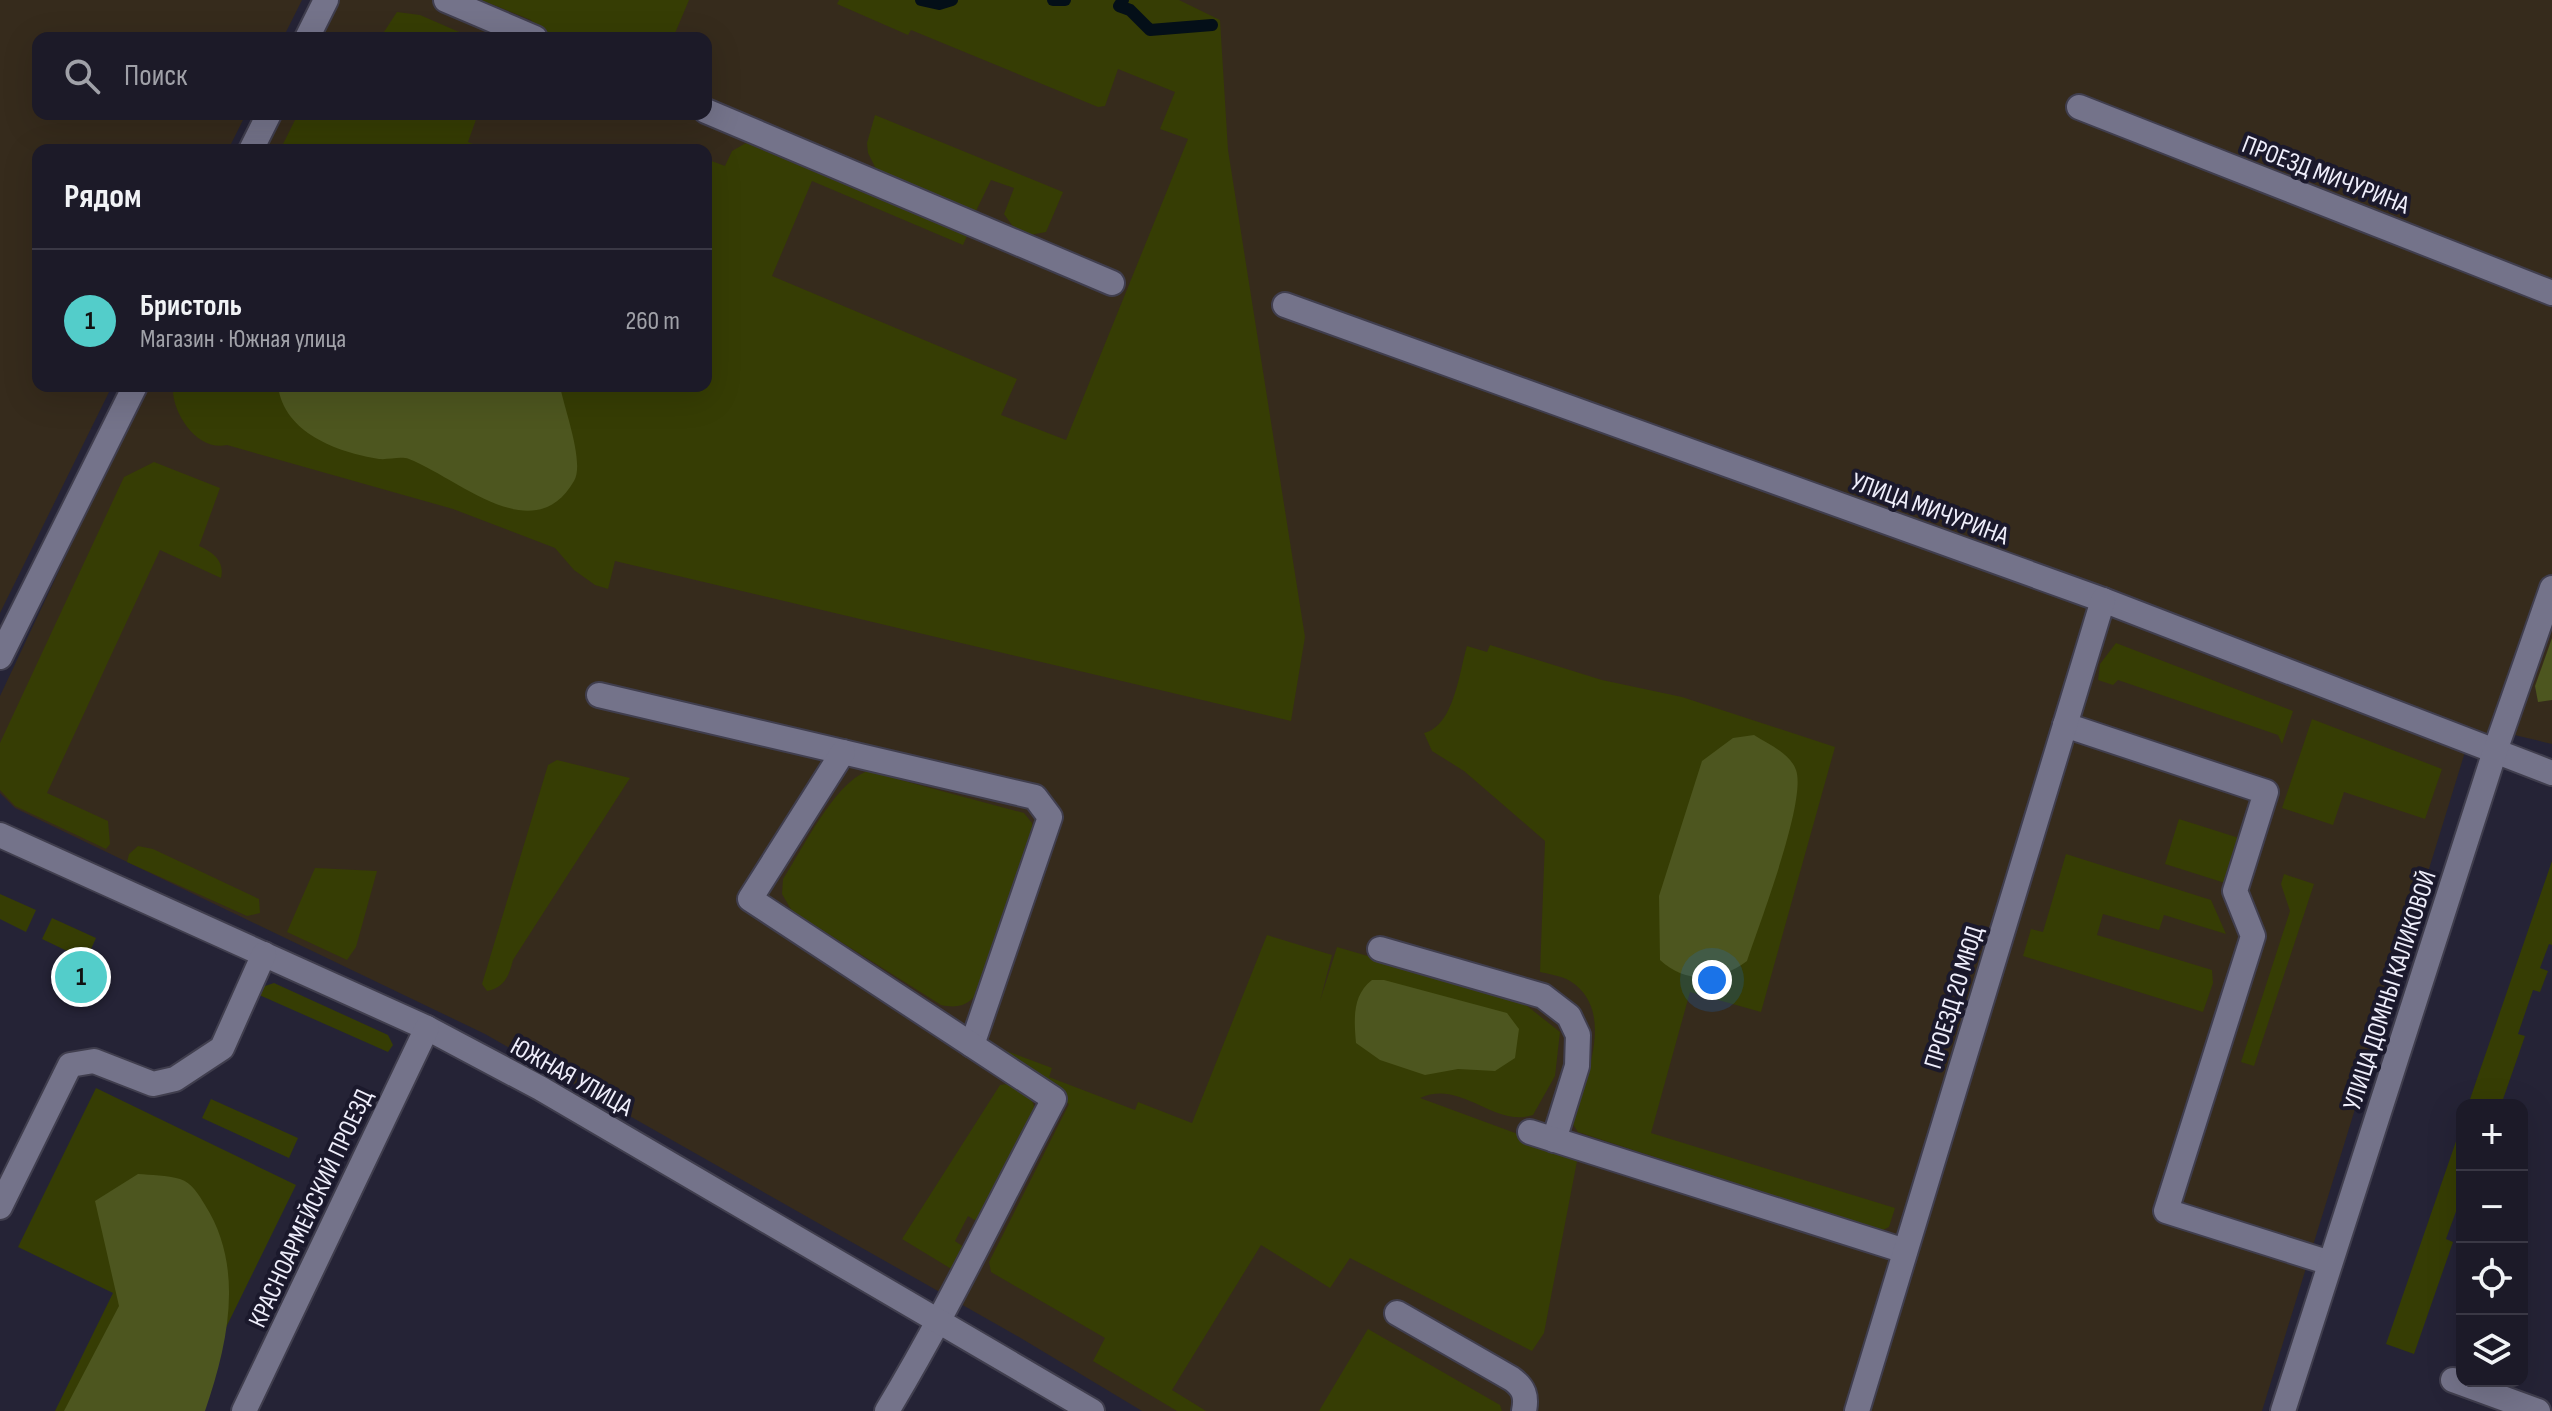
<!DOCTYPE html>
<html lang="ru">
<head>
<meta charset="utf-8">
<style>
  :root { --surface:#1c1a28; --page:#292734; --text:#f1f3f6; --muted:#a0a1a8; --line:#3a3845; --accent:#53cdca }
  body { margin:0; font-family:"Sofia Sans Condensed",sans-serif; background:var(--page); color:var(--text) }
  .controls { position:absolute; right:24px; bottom:24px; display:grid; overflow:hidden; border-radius:16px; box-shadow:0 8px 32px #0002 }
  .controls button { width:72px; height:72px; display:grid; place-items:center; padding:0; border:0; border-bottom:2px solid var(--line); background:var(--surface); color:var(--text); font:40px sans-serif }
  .you { position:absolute; left:1712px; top:980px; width:28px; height:28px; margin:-20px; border:6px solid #fff; border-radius:50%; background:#1a73e8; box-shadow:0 0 0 12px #1a73e833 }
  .badge { display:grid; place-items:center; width:52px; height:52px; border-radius:50%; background:var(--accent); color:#111; font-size:26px; font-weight:700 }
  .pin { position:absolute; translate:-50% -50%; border:4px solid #fff; box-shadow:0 2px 8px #0006 }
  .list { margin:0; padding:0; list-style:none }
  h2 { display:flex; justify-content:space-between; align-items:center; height:104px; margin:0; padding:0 32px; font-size:34px }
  h2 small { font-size:26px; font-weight:400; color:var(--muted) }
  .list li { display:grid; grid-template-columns:52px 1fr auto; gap:24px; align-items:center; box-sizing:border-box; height:144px; padding:0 32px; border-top:2px solid var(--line) }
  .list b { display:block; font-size:30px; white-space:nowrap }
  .list p { margin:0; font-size:26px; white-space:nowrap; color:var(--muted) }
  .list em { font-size:26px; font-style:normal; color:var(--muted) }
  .icon { flex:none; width:44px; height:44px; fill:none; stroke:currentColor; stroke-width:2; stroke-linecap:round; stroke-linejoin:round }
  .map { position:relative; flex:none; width:2552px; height:1411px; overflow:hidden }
  .search { position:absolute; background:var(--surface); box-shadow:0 8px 32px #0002; left:32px; top:32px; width:680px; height:88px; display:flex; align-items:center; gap:20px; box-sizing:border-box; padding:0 28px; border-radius:16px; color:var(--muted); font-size:30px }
  .panel { position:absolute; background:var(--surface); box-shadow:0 8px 32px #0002; left:32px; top:144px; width:680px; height:248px; border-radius:16px }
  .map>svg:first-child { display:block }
</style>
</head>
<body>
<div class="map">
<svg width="2552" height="1411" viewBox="0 0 2552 1411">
  <rect width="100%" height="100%" fill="#252336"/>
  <g fill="#362b1c">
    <path d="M0,0H302L283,38H38V114H246L228,150H38V386H112L0,613Z"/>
    <path d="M339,0H2552V744L2506,733L2486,735L2465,752L2262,1411H1142L1019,1337L485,1034L15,808L0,793V696L146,386H706V150H263L281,114H706V38H320Z"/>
  </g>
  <g fill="#363d04">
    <path d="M481,0H689L673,38H558L535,28L531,20Z"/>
    <path d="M839,0H1179L1220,20L1228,150L1305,637L1291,721L615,561L608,589L595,585L574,570L555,548L453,509L227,445C198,452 171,413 173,386H706V159L725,166L732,151L746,143L967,236L963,245L812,181L772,276L1017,379L1001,415L1066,440L1188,139L1160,129L1175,92L1118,69L1105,106L1098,107L911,30L908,35L837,4Z"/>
    <path d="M397,12L420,15L473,38H380Z"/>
    <path d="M298,114H478L468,142L487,150H280Z"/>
    <path d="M875,115L1063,192L1046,232L1030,235L1014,228L1004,214L1014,188L991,180L976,211L876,169L868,153L867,143Z"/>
    <path d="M154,462L220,488L199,546C213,552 225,561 221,578L160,550L47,793L108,821L110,844L106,849L15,806L0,790V743L124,477Z"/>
    <path d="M2116,643L2293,711L2282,744L2278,735L2118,680L2113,685L2098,680L2100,664Z"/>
    <path d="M1490,645L1602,680L1682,697L1835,747L1761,1012L1690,992L1651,1133L1895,1208L1889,1227L1881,1231L1578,1132L1572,1123C1584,1082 1618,1011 1570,981C1562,976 1549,974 1540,972L1545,841L1464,771L1432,751L1424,733C1454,726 1459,673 1467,646L1487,652Z"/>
    <path d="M2312,719L2442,769L2425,819L2344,792L2333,825L2282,808Z"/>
    <path d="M557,760L630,778L513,960C509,976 504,988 487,991L482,984L548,765Z"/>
    <path d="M867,771L1024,813L1032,823L1033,837L984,983C973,1002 963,1010 941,1005L792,911L782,894L783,879C804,847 833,785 867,771Z"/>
    <path d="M2179,819L2239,838L2225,883L2165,864Z"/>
    <path d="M138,846L153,849L259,899L260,913L247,916L127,862L129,854Z"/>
    <path d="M2066,854L2211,900L2226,934L2164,915L2159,930L2103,914L2097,935L2212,970L2213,983L2203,1012L2023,956L2031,929L2043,932Z"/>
    <path d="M2552,861V945L2549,944L2540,968L2548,971L2540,992L2533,990L2518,1034L2525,1036L2501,1105H2468Z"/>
    <path d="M315,868L377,871L356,947L347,960L287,932Z"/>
    <path d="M2284,874L2314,884L2254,1066L2241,1062L2290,911L2281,884Z"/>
    <path d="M0,894L36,910L26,932L0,919Z"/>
    <path d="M52,918L96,938L86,960L42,939Z"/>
    <path d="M1267,935L1332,955L1320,1001L1337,947L1521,1001L1560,1032L1555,1076L1533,1115C1494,1128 1461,1079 1420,1098L1578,1156L1544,1333L1532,1351L1350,1258L1330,1288L1261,1245L1172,1390L1206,1411H1177L1093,1361L1105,1338L991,1272L989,1262L1069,1104L999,1058L996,1047L1052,1068L1049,1077L1135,1110L1138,1102L1192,1123Z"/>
    <path d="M274,983L388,1035L393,1045L388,1052L257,994L262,987Z"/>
    <path d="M1007,1084L1032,1100L1036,1113L978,1222L968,1216L955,1241L965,1248L953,1270L902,1239L1000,1085Z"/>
    <path d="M96,1088L296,1185L185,1411H55L113,1293L18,1247Z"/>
    <path d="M211,1099L298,1138L289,1158L202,1118Z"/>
    <path d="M2462,1124V1195L2446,1239L2453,1242L2414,1354L2386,1344Z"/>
    <path d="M1368,1329L1500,1405L1502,1411H1319Z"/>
  </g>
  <g fill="#4d561f">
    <path d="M278,386H560C564,408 585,463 574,481C534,551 458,478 409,459C400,456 389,460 379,459C337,452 284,433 278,386Z"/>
    <path d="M2552,638V700L2538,702L2535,686Z"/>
    <path d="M1754,735C1768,744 1790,753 1796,770C1807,800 1759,925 1747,961C1720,981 1687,985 1660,960L1659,896L1702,761L1733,738Z"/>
    <path d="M1372,980H1384L1507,1013L1519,1029L1515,1058L1495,1071L1458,1069L1425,1075L1380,1060L1356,1043C1354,1020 1352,995 1372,980Z"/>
    <path d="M138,1174C151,1175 167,1175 180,1179C192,1183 199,1195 205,1205C245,1268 228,1344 205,1411H64L119,1306L95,1201Z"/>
  </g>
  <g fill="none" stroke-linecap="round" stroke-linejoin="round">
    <g stroke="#040f18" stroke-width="12">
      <path d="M921,0L939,4L952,0"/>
      <path d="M1053,0H1065"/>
      <path d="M1123,0L1119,6L1130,10L1150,30L1212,25"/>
    </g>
    <g stroke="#403e4e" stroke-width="28">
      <g id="minor">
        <path d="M446,0L535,38"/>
        <path d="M307,38L326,0"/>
        <path d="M2079,107L2552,293"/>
        <path d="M706,111L1112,283"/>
        <path d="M251,150L269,114"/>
        <path d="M1285,305L2103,600L2552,773"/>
        <path d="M0,657L135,386"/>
        <path d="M599,695L1035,797L1050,817L972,1045"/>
        <path d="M2065,725L2266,792L2235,891L2253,936L2166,1211L2330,1263"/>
        <path d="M843,752L750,899L1054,1099C998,1204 948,1310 887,1411"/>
        <path d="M0,835L427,1028L540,1088L1092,1411"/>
        <path d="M1380,949L1543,996L1569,1016L1578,1035L1577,1066L1554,1140"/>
        <path d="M1530,1132L1905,1251"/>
        <path d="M0,1207L70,1065L94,1061L153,1084L175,1079L222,1048L264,954"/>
        <path d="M1397,1313L1512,1379C1524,1388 1527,1396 1524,1411"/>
        <path d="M2453,1380L2538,1411"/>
        <path d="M244,1411L427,1028"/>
        <path d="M1857,1411L2103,600"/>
        <path d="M2283,1411L2495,751L2552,588"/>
      </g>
    </g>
    <use href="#minor" stroke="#74738a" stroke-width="24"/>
  </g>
  <g text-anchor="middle" stroke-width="8" stroke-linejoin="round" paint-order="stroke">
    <g font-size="26" fill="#efeefb" stroke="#1b192c">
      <text transform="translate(2326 174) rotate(21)" y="9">ПРОЕЗД МИЧУРИНА</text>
      <text transform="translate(1930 508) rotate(20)" y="9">УЛИЦА МИЧУРИНА</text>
      <text transform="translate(2389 990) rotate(-72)" y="9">УЛИЦА ДОМНЫ КАЛИКОВОЙ</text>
      <text transform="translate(1953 997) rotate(-73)" y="9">ПРОЕЗД 20 МЮД</text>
      <text transform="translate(572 1076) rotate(29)" y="9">ЮЖНАЯ УЛИЦА</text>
      <text transform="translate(310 1208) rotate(-65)" y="9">КРАСНОАРМЕЙСКИЙ ПРОЕЗД</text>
    </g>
  </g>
</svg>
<div class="controls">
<button>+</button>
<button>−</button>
<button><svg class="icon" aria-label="locate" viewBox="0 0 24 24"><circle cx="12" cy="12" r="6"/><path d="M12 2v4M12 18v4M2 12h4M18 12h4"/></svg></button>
<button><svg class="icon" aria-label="layers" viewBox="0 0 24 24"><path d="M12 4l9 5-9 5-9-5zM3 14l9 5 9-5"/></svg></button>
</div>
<div class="you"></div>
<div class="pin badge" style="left:81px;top:977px">1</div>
<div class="search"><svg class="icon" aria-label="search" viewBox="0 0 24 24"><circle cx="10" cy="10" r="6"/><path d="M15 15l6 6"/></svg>Поиск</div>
<section class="panel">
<h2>Рядом<small></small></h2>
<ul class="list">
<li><span class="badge">1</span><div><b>Бристоль</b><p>Магазин · Южная улица</p></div><em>260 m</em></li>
</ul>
</section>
</div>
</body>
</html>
